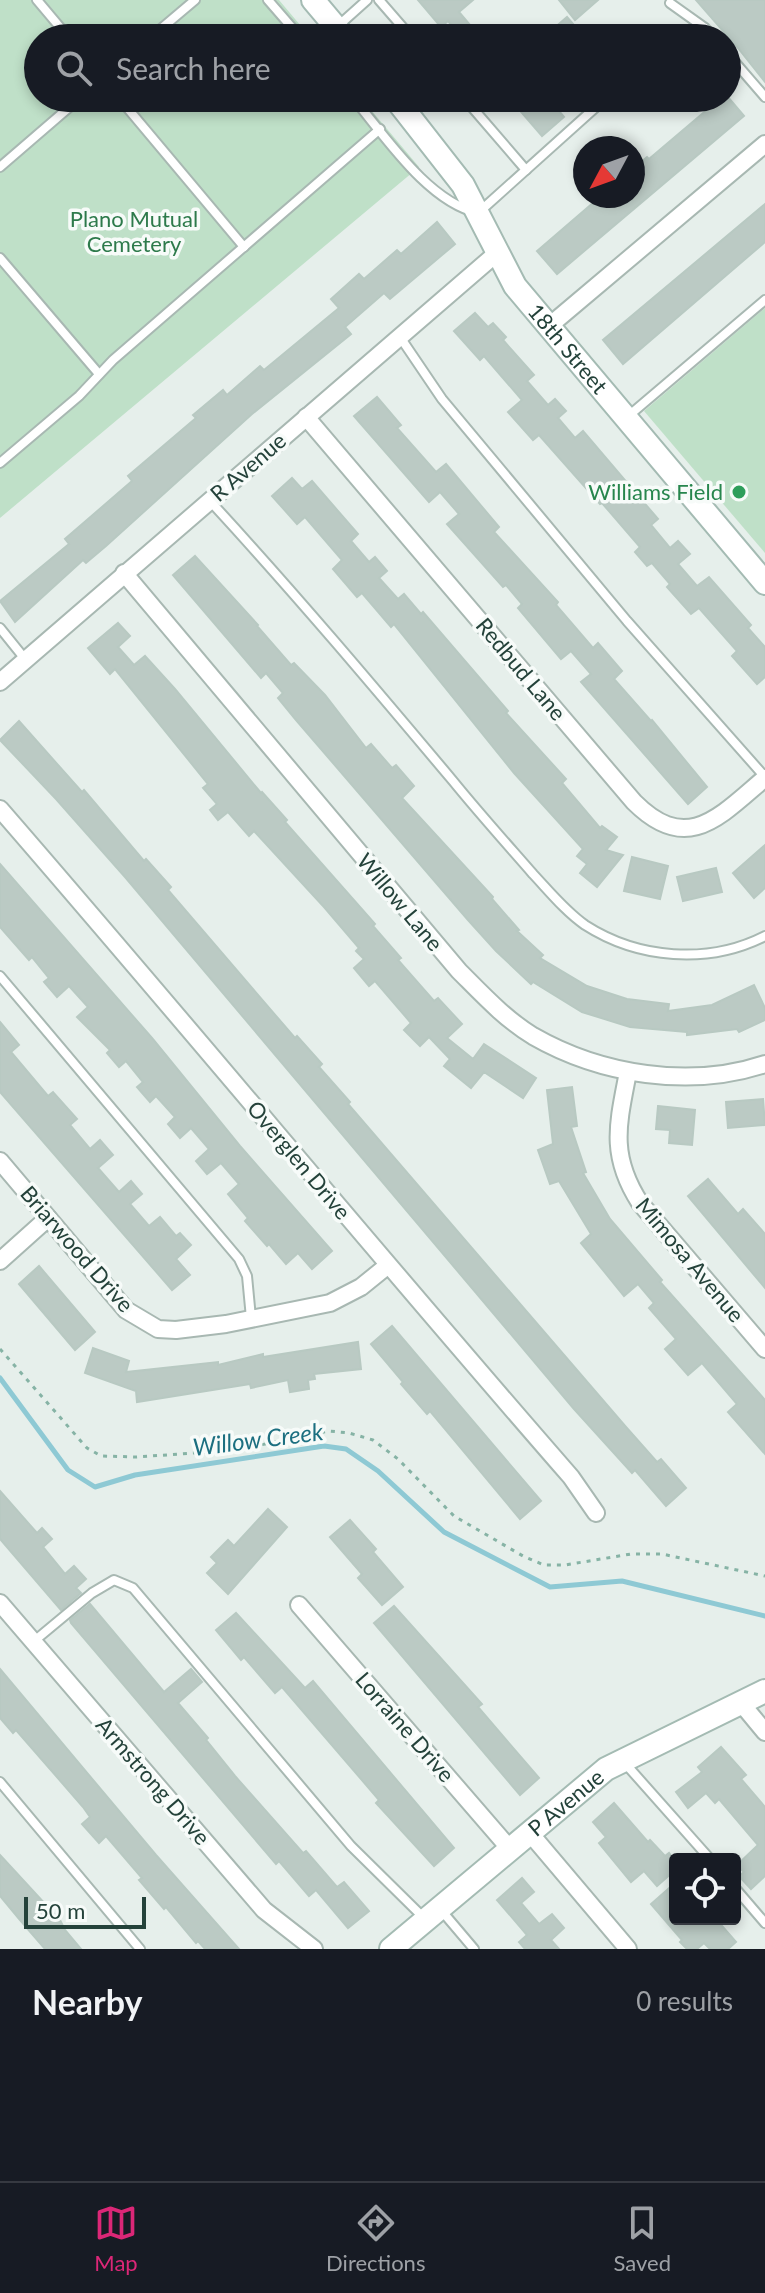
<!DOCTYPE html>
<html lang="en">
<head>
<meta charset="utf-8">
<style>
  :root { --surface:#171b24; --page:#20242c; --text:#f1f3f6; --muted:#9ea1a6; --line:#363941; --accent:#db2777 }
  body { margin:0; font-family:Lato,sans-serif; background:var(--page); color:var(--text) }
  .controls { position:absolute; right:24px; bottom:24px; display:grid; overflow:hidden; border-radius:8px; box-shadow:0 4px 12px #0003 }
  .controls button { width:72px; height:72px; display:grid; place-items:center; padding:0; border:0; border-bottom:2px solid var(--line); background:var(--surface); color:var(--text); font:40px sans-serif }
  .compass { position:absolute; left:573px; top:136px; width:72px; height:72px; border-radius:50%; background:var(--surface); box-shadow:0 4px 12px #0003; rotate:229deg }
  .scale { position:absolute; left:24px; bottom:20px; width:122px; box-sizing:border-box; padding-left:8px; border:4px solid #24423a; border-top:0; font-size:22px; line-height:28px; white-space:nowrap; color:#24423a; -webkit-text-stroke:6px #f7fbf9; paint-order:stroke }
  .list { margin:0; padding:0; list-style:none }
  h2 { display:flex; justify-content:space-between; align-items:center; height:104px; margin:0; padding:0 32px; font-size:34px }
  h2 small { font-size:26px; font-weight:400; color:var(--muted) }
  .icon { flex:none; width:44px; height:44px; fill:none; stroke:currentColor; stroke-width:2; stroke-linecap:round; stroke-linejoin:round }
  .map { position:relative; flex:none; width:765px; height:1949px; overflow:hidden }
  .search { position:absolute; background:var(--surface); box-shadow:0 4px 12px #0003; left:24px; right:24px; top:24px; height:88px; display:flex; align-items:center; gap:20px; box-sizing:border-box; padding:0 28px; border-radius:44px; color:var(--muted); font-size:30px }
  .sheet { height:232px; background:var(--surface) }
  nav { display:flex; justify-content:space-around; align-items:center; box-sizing:border-box; height:112px; border-top:2px solid var(--line); background:var(--surface); font-size:22px; color:var(--muted) }
  nav a { display:grid; justify-items:center; gap:4px }
  nav .on { color:var(--accent) }
  .map>svg:first-child { display:block }
</style>
</head>
<body>
<div class="map">
<svg width="765" height="1949" viewBox="0 0 765 1949">
  <rect width="100%" height="100%" fill="#e6efeb"/>
  <g fill="#bfe0c8">
    <path d="M0,0H279L311,38H38V98H361L419,167L0,518Z"/>
    <path d="M765,308V553L644,411Z"/>
  </g>
  <g fill="none" stroke-linecap="round" stroke-linejoin="round">
    <path stroke="#8ec9d4" stroke-width="5" d="M0,1378L68,1470L95,1487L135,1475L324,1446L346,1449L378,1471L444,1532L550,1587L622,1581L765,1616"/>
  </g>
  <g fill="#bbcac4" stroke="#b8c9c2" stroke-width="2">
    <path d="M418,0H473L459,12L481,38H463L448,21L441,27Z"/>
    <path d="M559,0H598L575,20Z"/>
    <path d="M696,0H765V82L738,48Z"/>
    <path d="M567,17L585,38H543Z"/>
    <path d="M727,96L744,116L557,274L537,251L601,196H633V169L647,157L649,159L721,98Z"/>
    <path d="M509,98H548L564,117L542,136Z"/>
    <path d="M765,204V242L623,364L603,340Z"/>
    <path d="M437,222L455,244L390,299L384,293L345,327L351,334L252,414L106,546L86,563L83,560L15,622L0,601L69,544L65,539L132,481L128,476L196,418L193,415L223,390L227,395L260,366L264,370L339,308L331,299L359,274L364,279L397,250L401,254Z"/>
    <path d="M475,313L488,327L493,323L506,337L503,340L534,375L527,381L548,405L555,399L566,411L558,418L575,438L583,431L658,519L651,525L670,548L678,541L690,554L678,564L697,586L709,577L751,625L748,628L765,647V677L757,684L732,656L737,651L699,608L691,614L667,587L670,584L652,563L647,566L635,552L640,547L602,503L600,504L539,435L533,440L508,412L522,400L484,356L480,360L454,331Z"/>
    <path d="M377,397L401,425L397,428L436,472L446,464L499,527L494,532L558,602L556,605L593,648L598,643L622,671L614,679L651,721L652,720L707,787L688,804L581,682L591,674L571,651L561,659L518,608L522,604L506,585L503,587L447,524L459,514L440,492L429,502L354,416Z"/>
    <path d="M292,478L302,489L312,481L358,534L351,541L369,562L375,557L387,571L379,578L398,599L404,594L421,614L423,612L508,711L506,713L566,779L562,783L600,828L602,826L617,837L606,850L623,855L597,887L580,873L587,864L577,856L583,849L514,773L394,624L391,627L362,593L357,597L333,569L342,560L305,517L297,524L272,496Z"/>
    <path d="M195,556L258,625L257,626L291,665L294,663L325,695L366,748L371,744L392,768L396,765L414,786L402,798L493,897L492,899L519,930L517,931L543,955L540,958L587,986L627,999L669,1004L668,1011L712,1005L754,985L765,1008V1020L739,1032L737,1029L687,1035V1032L630,1027L582,1012L533,982L531,984L496,951L468,920L296,720L278,698L283,693L266,673L261,678L173,575Z"/>
    <path d="M118,623L130,636L118,647L134,665L145,656L175,689L261,793L262,792L287,820L285,822L375,924L373,926L401,958L398,960L434,1001L438,998L462,1024L447,1038L473,1059L484,1044L536,1078L523,1098L484,1072L471,1088L444,1066L450,1059L429,1037L420,1046L404,1030L411,1023L375,981L369,986L354,968L364,959L356,951L359,948L324,907L254,831L249,836L228,812L218,820L210,810L217,804L203,788L208,784L115,669L110,674L88,648Z"/>
    <path d="M19,721L82,792L84,790L144,861L146,859L171,887L168,890L295,1038L297,1036L322,1064L319,1067L350,1102L348,1104L626,1427L657,1462L661,1459L686,1488L666,1506L635,1470L632,1473L574,1409L125,877L56,799L0,740Z"/>
    <path d="M765,845V888L754,898L733,873Z"/>
    <path d="M632,857L668,866L660,899L624,891Z"/>
    <path d="M0,864L152,1038L240,1146L332,1251L312,1269L298,1253L286,1264L269,1244L267,1246L245,1221L248,1218L228,1194L239,1184L221,1163L207,1174L196,1161L209,1149L191,1128L180,1138L168,1124L175,1117L156,1096L150,1102L137,1087L143,1082L126,1061L119,1067L107,1053L110,1050L77,1017L88,1007L69,986L57,997L44,982L49,978L32,957L29,960L0,927Z"/>
    <path d="M716,868L722,892L683,901L677,877Z"/>
    <path d="M0,1022L19,1045L11,1052L48,1096L53,1092L77,1119L70,1125L90,1149L100,1140L113,1155L98,1168L119,1192L131,1181L142,1194L130,1204L149,1226L160,1217L176,1236L180,1233L191,1245L176,1259L190,1275L172,1290L0,1092Z"/>
    <path d="M572,1087L577,1126L571,1127L586,1172L583,1173L610,1219L662,1280L660,1282L765,1400V1454L728,1412L737,1404L702,1363L688,1375L665,1349L676,1339L649,1308L654,1303L638,1284L624,1296L581,1243L591,1234L559,1181L550,1184L538,1150L553,1144L547,1090Z"/>
    <path d="M763,1099L765,1125L728,1128L726,1102Z"/>
    <path d="M658,1106L695,1110L692,1145L669,1143L670,1130L656,1129Z"/>
    <path d="M708,1179L738,1214L743,1209L765,1234V1288L688,1196Z"/>
    <path d="M39,1266L95,1332L75,1350L19,1284Z"/>
    <path d="M392,1326L541,1501L520,1519L430,1411L427,1414L401,1384L403,1382L371,1344Z"/>
    <path d="M358,1342L361,1369L314,1374L315,1379L308,1380L309,1389L290,1392L288,1380L251,1388L250,1384L137,1402L136,1391L85,1373L93,1348L129,1361L126,1372L218,1362V1365L263,1354V1357Z"/>
    <path d="M0,1491L37,1533L42,1528L52,1539L43,1547L65,1574L74,1566L86,1579L76,1588L81,1593L61,1610L0,1539Z"/>
    <path d="M268,1509L287,1527L228,1594L207,1573L217,1563L211,1557L228,1540L234,1546Z"/>
    <path d="M350,1520L376,1549L373,1552L403,1587L382,1605L358,1578L362,1574L330,1537Z"/>
    <path d="M90,1604L164,1692L191,1669L202,1682L178,1703L208,1738L206,1740L235,1776L303,1853L306,1851L337,1887L344,1882L369,1911L348,1928L316,1890L309,1896L279,1861L276,1864L71,1623L70,1620Z"/>
    <path d="M394,1606L482,1704L478,1707L539,1778L520,1795L374,1623Z"/>
    <path d="M236,1613L305,1688L313,1681L454,1848L434,1866L376,1803L379,1800L282,1687L275,1693L244,1657L241,1660L216,1630Z"/>
    <path d="M0,1669L156,1855L239,1949H205L198,1941L196,1943L166,1907L164,1909L139,1880L142,1878L106,1836L99,1843L82,1824L90,1817L83,1807L16,1730L13,1733L0,1718Z"/>
    <path d="M721,1747L746,1775L741,1779L765,1807V1876L751,1889L739,1876L744,1872L737,1865L758,1845L719,1799L715,1803L706,1793L688,1808L676,1792L702,1772L698,1767Z"/>
    <path d="M614,1803L648,1842L650,1840L665,1856L669,1853L675,1861V1870L657,1886L644,1871L631,1882L599,1843L606,1837L593,1822Z"/>
    <path d="M0,1855L60,1920L65,1930L81,1949H45L20,1920L0,1896Z"/>
    <path d="M522,1878L534,1892L521,1903L539,1924L552,1914L564,1928L551,1940L559,1949H525L519,1942L527,1935L497,1900Z"/>
    <path d="M675,1883V1919H716L736,1942L728,1949H710L704,1943L697,1949H687L680,1942L682,1940L651,1904Z"/>
  </g>
  <g fill="none" stroke-linecap="round" stroke-linejoin="round">
    <g stroke="#a8b8b2" stroke-width="12">
      <g id="lane">
        <path d="M37,0L69,38"/>
        <path d="M268,0L301,38"/>
        <path d="M379,0L412,38"/>
        <path d="M670,3L705,28L714,38"/>
        <path d="M338,26L367,0"/>
        <path d="M150,38L195,0"/>
        <path d="M727,53L765,97"/>
        <path d="M119,98L244,247"/>
        <path d="M353,98C385,136 428,202 478,213L606,98"/>
        <path d="M464,98L526,170"/>
        <path d="M0,167L80,98"/>
        <path d="M0,258L99,374"/>
        <path d="M400,337L442,399L627,621L765,777"/>
        <path d="M626,418L765,300"/>
        <path d="M0,463L79,396L113,360L380,129"/>
        <path d="M210,501C294,592 374,687 453,781C479,813 506,843 533,874C549,891 565,911 585,925C638,959 708,965 765,936"/>
        <path d="M0,628L25,659"/>
        <path d="M0,976L239,1259L247,1276L251,1318"/>
        <path d="M33,1642L92,1593L114,1580L133,1588L351,1846L425,1919"/>
        <path d="M623,1761L710,1859"/>
        <path d="M0,1782L140,1949"/>
        <path d="M735,1888L765,1923"/>
        <path d="M441,1910L474,1949"/>
      </g>
    </g>
    <g stroke="#a8b8b2" stroke-width="20">
      <g id="street">
        <path d="M548,327L765,144"/>
        <path d="M306,417L634,802C687,855 719,817 765,778"/>
        <path d="M124,573L459,971C482,994 505,1019 533,1036C601,1075 690,1089 765,1064"/>
        <path d="M0,682L497,253"/>
        <path d="M0,809C192,1030 378,1256 571,1477L596,1513"/>
        <path d="M628,1072C618,1124 609,1155 640,1203L765,1349"/>
        <path d="M0,1161L126,1310L158,1329L176,1330L226,1324L330,1303L361,1287L387,1266"/>
        <path d="M0,1261L48,1218"/>
        <path d="M0,1603L264,1910L314,1949"/>
        <path d="M299,1605L510,1849"/>
        <path d="M741,1703L765,1732"/>
        <path d="M529,1832L628,1949"/>
      </g>
    </g>
    <g stroke="#a4bbb3" stroke-width="26">
      <g id="secondary">
        <path d="M313,0L345,38"/>
        <path id="s1" d="M395,98L463,185L515,286L765,583"/>
        <path id="s2" d="M391,1949L606,1769L765,1691"/>
      </g>
    </g>
    <path stroke="#86b3a5" stroke-width="3" stroke-dasharray="4 6" stroke-linecap="butt" d="M0,1349L87,1448L101,1456L137,1457L236,1450L329,1431L349,1433L373,1440L398,1459L454,1516L523,1556L544,1565H565L631,1554H662L765,1576"/>
    <use href="#lane" stroke="#fff" stroke-width="8"/>
    <use href="#street" stroke="#fff" stroke-width="16"/>
    <use href="#secondary" stroke="#fff" stroke-width="22"/>
  </g>
  <circle fill="#2e9e5b" stroke="#f7fbf9" stroke-width="3" cx="739" cy="492" r="8"/>
  <g text-anchor="middle" stroke-width="7" stroke-linejoin="round" paint-order="stroke">
    <g font-size="22" fill="#2d7a4b" stroke="#f7fbf9">
      <text x="134" y="227">Plano Mutual<tspan x="134" dy="25">Cemetery</tspan></text>
    </g>
    <g font-size="22" fill="#24423a" stroke="#f7fbf9">
      <text dy="8" stroke="none"><textPath href="#s1" startOffset="306">18th Street</textPath></text>
      <text transform="translate(248 467) rotate(-41)" y="8">R Avenue</text>
      <text transform="translate(521 669) rotate(50)" y="8">Redbud Lane</text>
      <text transform="translate(400 902) rotate(50)" y="8">Willow Lane</text>
      <text transform="translate(299 1160) rotate(50)" y="8">Overglen Drive</text>
      <text transform="translate(77 1249) rotate(49)" y="8">Briarwood Drive</text>
      <text transform="translate(690 1260) rotate(50)" y="8">Mimosa Avenue</text>
      <text transform="translate(405 1727) rotate(49)" y="8">Lorraine Drive</text>
      <text transform="translate(153 1781) rotate(49)" y="8">Armstrong Drive</text>
      <text dy="8" stroke="none"><textPath href="#s2" startOffset="228">P Avenue</textPath></text>
    </g>
    <g font-size="22" fill="#27864d" stroke="#f7fbf9" text-anchor="end">
      <text x="723" y="500">Williams Field</text>
    </g>
    <g font-size="24" font-style="italic" fill="#1c6f80" stroke="#f7fbf9">
      <text transform="translate(258 1440) rotate(-7)" y="8">Willow Creek</text>
    </g>
  </g>
</svg>
<div class="controls">
<button><svg class="icon" aria-label="locate" viewBox="0 0 24 24"><circle cx="12" cy="12" r="6"/><path d="M12 2v4M12 18v4M2 12h4M18 12h4"/></svg></button>
</div>
<svg class="compass" viewBox="-18 -18 36 36"><path d="M0-13l5 13h-10z" fill="#e53935"/><path d="M0 13l5-13h-10z" fill="#9ea1a6"/></svg>
<div class="scale">50 m</div>
<div class="search"><svg class="icon" aria-label="search" viewBox="0 0 24 24"><circle cx="10" cy="10" r="6"/><path d="M15 15l6 6"/></svg>Search here</div>
</div>
<section class="sheet">
<h2>Nearby<small>0 results</small></h2>
<ul class="list">
</ul>
</section>
<nav>
<a class="on"><svg class="icon" aria-label="map" viewBox="0 0 24 24"><path d="M3 6l6-2 6 2 6-2v14l-6 2-6-2-6 2zM9 4v14M15 6v14"/></svg>Map</a>
<a><svg class="icon" aria-label="directions" viewBox="0 0 24 24"><path d="M12 3l9 9-9 9-9-9zM9 14v-3h6M13 9l2 2-2 2"/></svg>Directions</a>
<a><svg class="icon" aria-label="saved" viewBox="0 0 24 24"><path d="M7 4h10v16l-5-4-5 4z"/></svg>Saved</a>
</nav>
</body>
</html>
